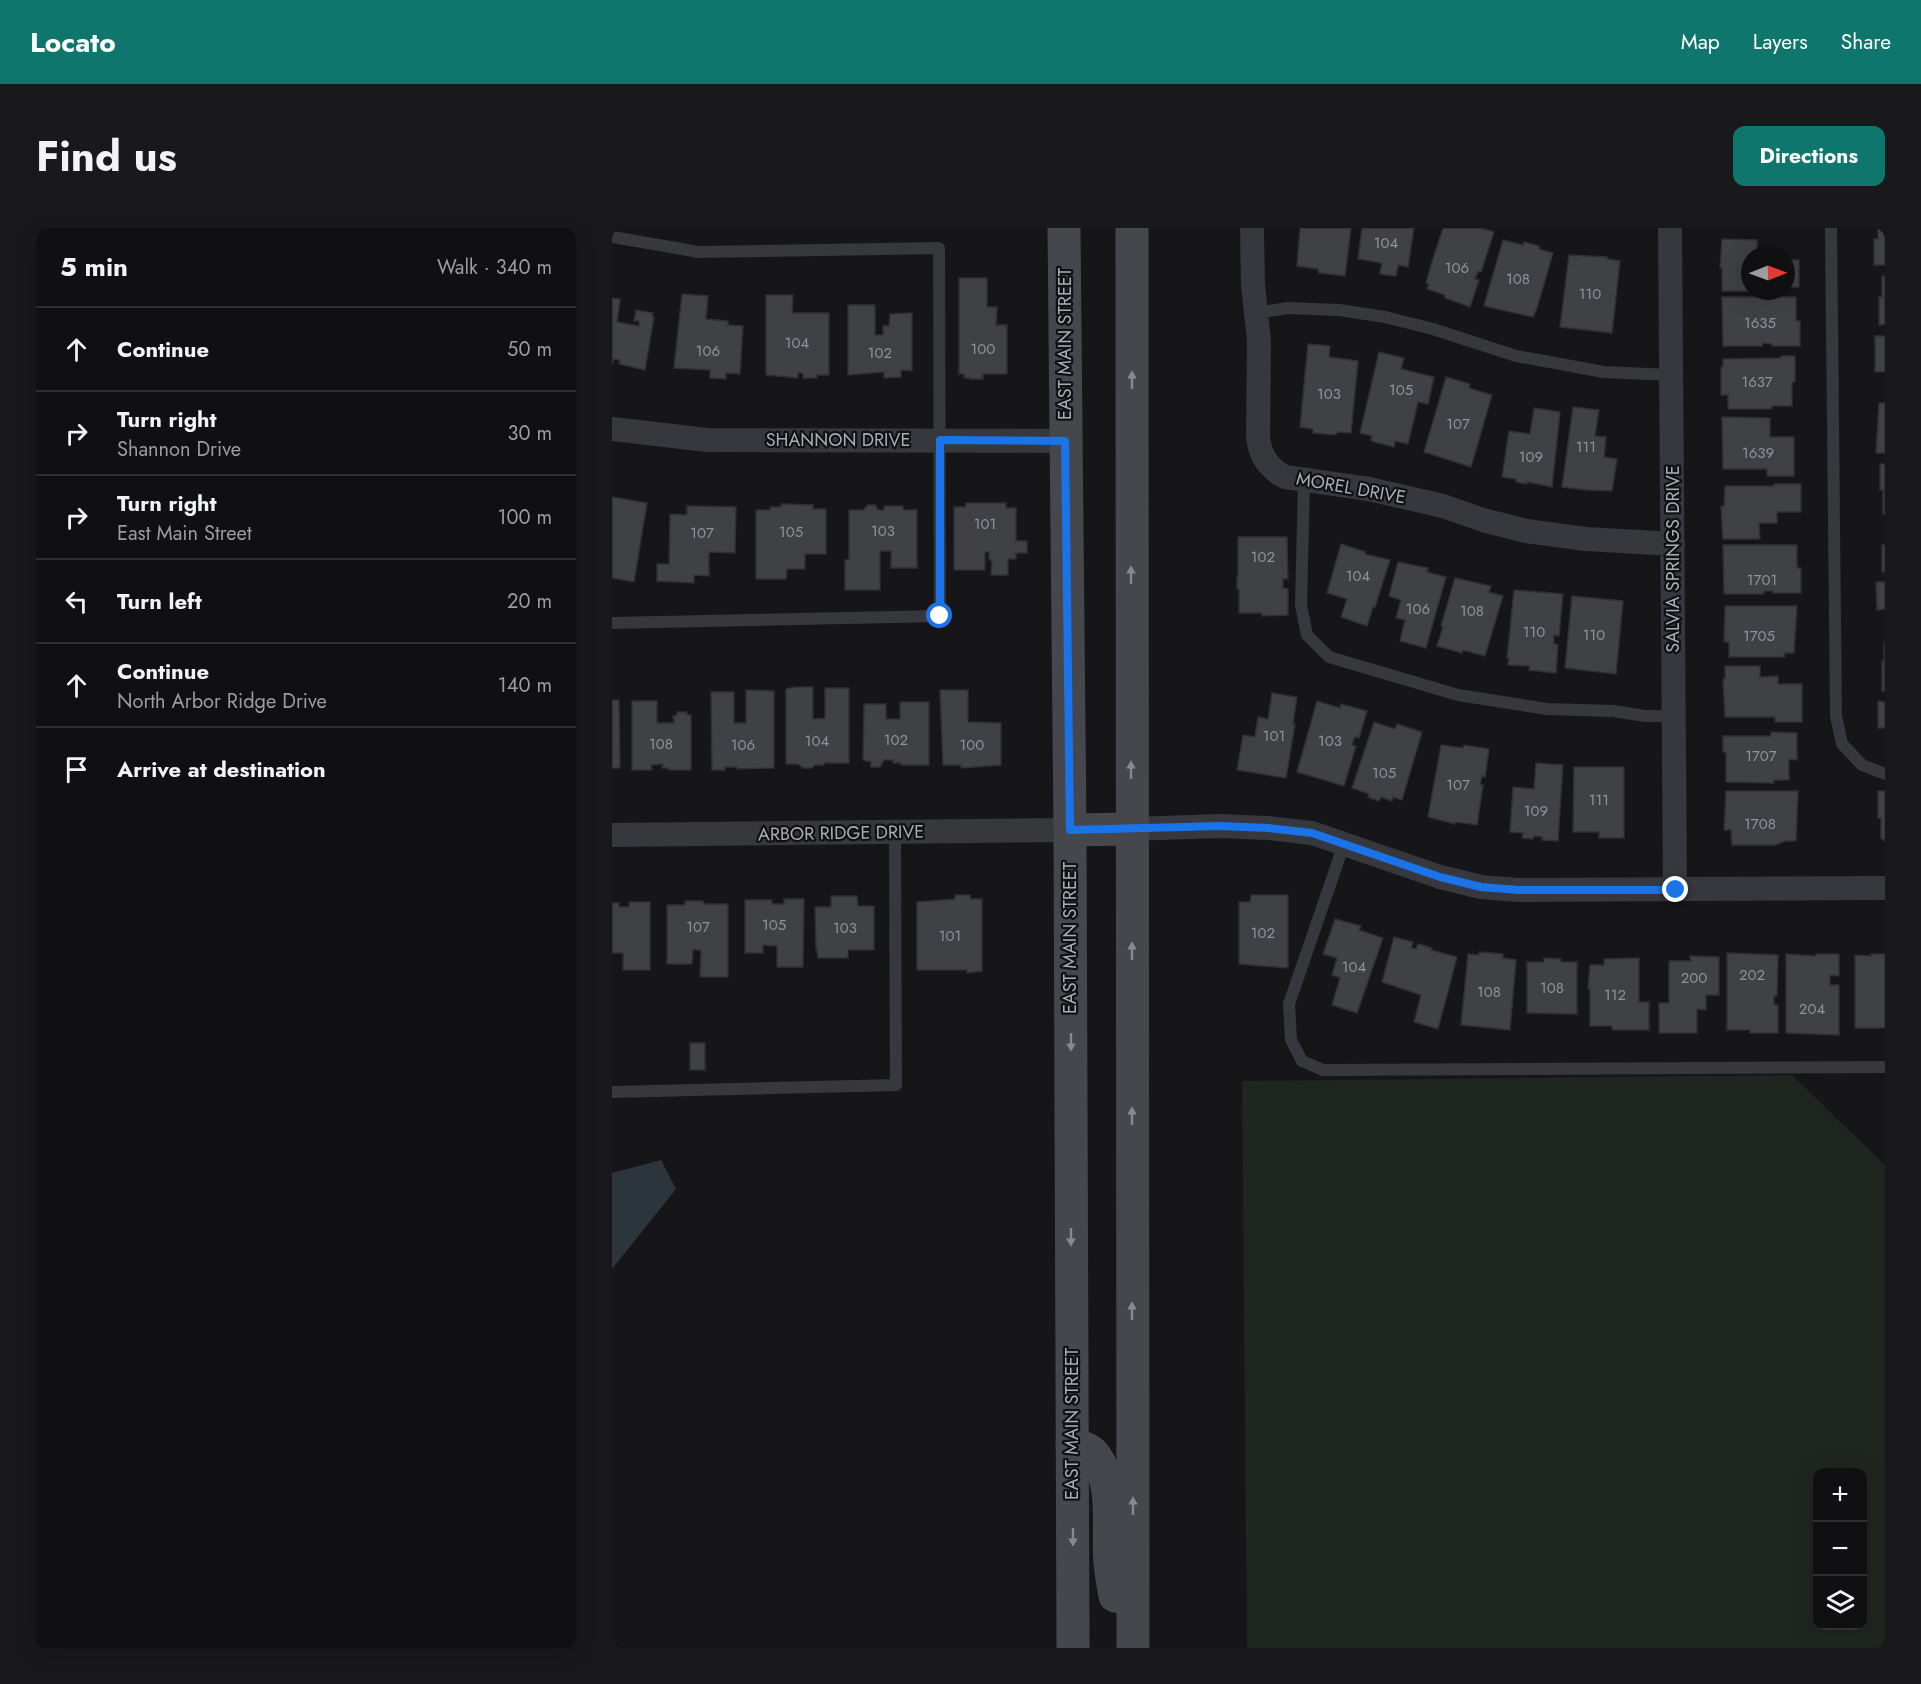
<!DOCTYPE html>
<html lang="en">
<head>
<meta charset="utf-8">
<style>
  :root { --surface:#101012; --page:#19191b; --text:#f1f3f6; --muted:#9c9d9f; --line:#303032; --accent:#0f766e }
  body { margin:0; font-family:Jost,sans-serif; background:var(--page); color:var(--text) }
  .controls { position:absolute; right:18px; bottom:18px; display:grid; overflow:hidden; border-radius:12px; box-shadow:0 6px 24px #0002 }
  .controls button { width:54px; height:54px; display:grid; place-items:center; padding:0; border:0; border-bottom:2px solid var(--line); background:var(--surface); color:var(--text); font:30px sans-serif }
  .compass { position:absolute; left:1129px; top:18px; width:54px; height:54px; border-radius:50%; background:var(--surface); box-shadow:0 6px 24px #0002; rotate:89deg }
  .stop { position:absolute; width:18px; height:18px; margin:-14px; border:4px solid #1a73e8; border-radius:50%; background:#fff }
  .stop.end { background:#1a73e8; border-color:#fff; box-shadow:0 2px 6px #0008 }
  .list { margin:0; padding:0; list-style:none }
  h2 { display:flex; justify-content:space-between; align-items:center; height:78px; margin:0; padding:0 24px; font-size:26px }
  h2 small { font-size:20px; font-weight:400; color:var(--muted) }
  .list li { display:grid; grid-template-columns:39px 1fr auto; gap:18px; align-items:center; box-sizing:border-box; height:84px; padding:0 24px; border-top:2px solid var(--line) }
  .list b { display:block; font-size:22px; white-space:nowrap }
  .list p { margin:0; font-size:20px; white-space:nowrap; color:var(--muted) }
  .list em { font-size:20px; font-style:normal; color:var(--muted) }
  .icon { flex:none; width:33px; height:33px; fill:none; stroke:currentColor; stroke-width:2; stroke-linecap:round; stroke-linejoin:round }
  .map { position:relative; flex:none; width:1273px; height:1420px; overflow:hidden; border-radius:12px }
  header { display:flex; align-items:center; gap:36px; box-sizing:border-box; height:84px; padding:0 30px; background:var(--accent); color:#fff }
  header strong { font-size:28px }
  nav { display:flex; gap:33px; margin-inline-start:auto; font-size:21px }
  .intro { display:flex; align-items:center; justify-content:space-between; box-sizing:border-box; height:144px; padding:0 36px }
  h1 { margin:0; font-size:42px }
  .button { padding:15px 27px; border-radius:12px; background:var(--accent); color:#fff; font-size:21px; font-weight:700 }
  main { display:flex; gap:36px; padding:0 36px }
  aside { flex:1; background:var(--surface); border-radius:12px; box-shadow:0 6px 24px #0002 }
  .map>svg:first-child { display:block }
</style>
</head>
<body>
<header>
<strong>Locato</strong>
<nav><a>Map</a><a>Layers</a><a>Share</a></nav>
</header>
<div class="intro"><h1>Find us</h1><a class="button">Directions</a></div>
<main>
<aside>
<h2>5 min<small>Walk · 340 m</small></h2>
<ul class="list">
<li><svg class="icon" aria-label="ahead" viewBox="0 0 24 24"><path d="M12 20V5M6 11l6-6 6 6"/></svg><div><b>Continue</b></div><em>50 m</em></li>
<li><svg class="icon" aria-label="right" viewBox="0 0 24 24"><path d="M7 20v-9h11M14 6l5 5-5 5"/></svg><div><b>Turn right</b><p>Shannon Drive</p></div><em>30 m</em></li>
<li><svg class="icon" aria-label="right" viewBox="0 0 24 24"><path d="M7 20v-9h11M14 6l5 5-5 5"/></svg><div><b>Turn right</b><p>East Main Street</p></div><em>100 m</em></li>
<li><svg class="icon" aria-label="left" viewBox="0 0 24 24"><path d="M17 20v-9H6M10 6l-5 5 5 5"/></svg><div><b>Turn left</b></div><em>20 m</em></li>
<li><svg class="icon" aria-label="ahead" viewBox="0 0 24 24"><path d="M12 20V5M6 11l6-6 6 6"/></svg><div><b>Continue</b><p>North Arbor Ridge Drive</p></div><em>140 m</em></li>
<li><svg class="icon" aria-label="arrive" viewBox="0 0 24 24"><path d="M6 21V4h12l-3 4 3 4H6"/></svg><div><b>Arrive at destination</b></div></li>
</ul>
</aside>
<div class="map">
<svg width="1273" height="1420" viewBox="0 0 1273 1420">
  <rect width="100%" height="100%" fill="#161618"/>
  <path fill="#1e261f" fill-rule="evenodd" d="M1180,847L1273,937V1420H635L630,853ZM1206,1244H1250V1398H1206Z"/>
  <path fill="#2c353c" d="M49,932L64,961L0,1041V945Z"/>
  <g fill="#404145" stroke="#303034" stroke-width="1.5">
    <path d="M688,0H739L733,48L707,45L706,41L685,38Z"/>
    <path d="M750,0H802L796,39L786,37L784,48L768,46L770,35L746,31Z"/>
    <path d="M831,0H869L882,4L869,44L866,43L863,51L867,52L858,79L833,70V67L815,61L817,56L814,55L819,37Z"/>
    <path d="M1266,0H1273V37H1262V11H1266Z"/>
    <path d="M1110,11L1145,12V23H1162V27H1138V63H1110V40H1108Z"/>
    <path d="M891,12L911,17L912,14L927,18V21L941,25L925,80L921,89L872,78Z"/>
    <path d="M957,27L995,29V31L1008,33L1000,105L948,99Z"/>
    <rect x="1174" y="32" width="13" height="27"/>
    <path d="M1270,48H1273V96L1267,97V69H1270Z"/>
    <path d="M347,50H375V79H385L384,97H395V146H371V151H358V150H352V146H347Z"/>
    <path d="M70,66L96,68L94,91L116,93V97L131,98L128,146L114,145V151L98,150V142L62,140Z"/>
    <path d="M154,67H181L180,85H217V147H205V150H191V145H186V150L154,147Z"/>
    <path d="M1110,69H1184V93H1188V118H1160V116L1151,115L1150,118H1111Z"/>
    <path d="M0,70L8,71L5,94L27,98V93H22L24,82L41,85L40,89H42L33,142L7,136L8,132L2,131L0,137Z"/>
    <path d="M236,77H263V107H271V98H277L278,86L300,85V143L289,142V149L272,150V144L236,147Z"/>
    <rect x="1263" y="108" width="10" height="36"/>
    <path d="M696,116L718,118L717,129L746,133L739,205L725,204L724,207L701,205V201L688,199Z"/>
    <path d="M767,124L792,130L789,141L822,149L816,176L806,174L796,216L783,213L782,219L759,213L760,208L748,205Z"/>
    <path d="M1169,128H1183V154H1180V178H1160V181H1116V167H1109V139H1111V131L1169,130Z"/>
    <path d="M834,149L858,156L857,160L880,167L859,239L812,224Z"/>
    <path d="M1267,175H1273V225H1264Z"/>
    <path d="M961,179L987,182L983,208L994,209L992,229L1005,231L1000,263L974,262L950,259Z"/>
    <path d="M922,180L948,184L940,259L915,254V256L904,254V251L890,249L897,203L918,206Z"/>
    <path d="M1110,189L1158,190V209H1182V248H1155V241H1111Z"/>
    <path d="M1268,236H1273V286H1271V262H1268Z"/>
    <path d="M1162,256H1189V284H1165V295H1147L1148,311H1111L1109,278H1112L1113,258H1162Z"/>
    <path d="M0,269L35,275L22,354L0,350Z"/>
    <path d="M354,275H394V280H404V313H415V325H404V331H396V347H379L380,332H377V324H373V342H342V279H354Z"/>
    <path d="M169,276L201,277V281H214V326H193V341H175L174,351H144V282H158V279H169Z"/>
    <path d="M256,277H263L266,282H272V278H291V282H305V340H279V323H268V362H233V332H237V282H251Z"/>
    <path d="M75,278L124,279L123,325L97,324V348L82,347V355L45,353V336H57L58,286L75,287Z"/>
    <path d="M626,309H675L676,351H671V360L676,361V387L650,388V385H627V361H625V349H626Z"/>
    <path d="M729,316L754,324L753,326L778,332L763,379H761L755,398L729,389L735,371L715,365Z"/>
    <path d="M1111,317H1185V340H1189V365H1161V363H1152V366H1112Z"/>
    <rect x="1270" y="317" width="3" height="27"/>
    <path d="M786,334L816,340L815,344L834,349L814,420L788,413L793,392L784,390L789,372L777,368Z"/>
    <path d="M843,350L879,358L877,364L891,368L873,428L851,422L850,425L825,418L831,399L829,398Z"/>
    <path d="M1264,354H1273V381L1265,382Z"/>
    <path d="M902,362L951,366L947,408L942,407V416L946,417L944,445L917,442L918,438L896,437L897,430H895Z"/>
    <path d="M960,368L1011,373L1004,446L953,440Z"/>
    <path d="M1113,378H1185L1182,425H1172L1173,429H1117V414H1112Z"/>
    <path d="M1272,413L1273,463H1270V433H1272Z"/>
    <path d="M1113,438H1148V449L1166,448V456H1190V494H1163V489H1113L1111,451H1113Z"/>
    <path d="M183,459H201V491L213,490V460H237V535H212V537H203L200,540H191L186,536H174V461Z"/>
    <path d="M134,462L162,463V540L125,541V539H113V542H100L99,464H122V495H134Z"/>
    <path d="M328,462H356V494L389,495V537L349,540V537H331Z"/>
    <path d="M660,465L685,469L681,496H683L674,550L625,542L631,507L643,509L646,489L656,491Z"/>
    <path d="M0,472H7L8,540H0Z"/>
    <path d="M20,473H45V495H62L61,488L65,487V484H75V487H79V542H56V540H50L51,536L39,537L40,542H20Z"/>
    <path d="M705,473L728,480L729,476L755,483L747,510L743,509L740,517L744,518L732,558L685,544Z"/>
    <path d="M1266,473L1273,474V500H1266Z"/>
    <path d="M288,474H317V537H289V535H281V532H272L268,539H259V534L251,532L252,476H274V491H288Z"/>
    <path d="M762,494L783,501L785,496L810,504L790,572L781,569L780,573L769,569L767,573L756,569L757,566L740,560Z"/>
    <path d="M1159,504L1185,505V532L1177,531V552H1162V555L1114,554V524H1111V508H1159Z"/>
    <path d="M829,517L851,520L852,517L877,521L873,549L870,548L868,557H871L865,597L844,594L843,596L816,589Z"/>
    <path d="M924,535L951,537L946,613L930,612V609L922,608L921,611L910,610L911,605L898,604L901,559L922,561Z"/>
    <path d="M962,539H1012V610H987V604H961Z"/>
    <path d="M1114,563H1186L1184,613H1174L1163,617H1120L1119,602H1112Z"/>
    <path d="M1266,563H1273V613L1269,610V590H1266Z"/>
    <path d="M343,667H358V671H370V743L355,745V742H305V674L343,671Z"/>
    <path d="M639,667H676V740L627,736V674H638Z"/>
    <path d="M219,668H245L246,678H262V722H236V730H206L205,722H204L203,679H219Z"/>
    <path d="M172,671H192L191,739H165V718L151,717V725H133V672H160V676H172Z"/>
    <path d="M73,673H91L92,676H116V749H88L89,722H81L80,736H55V677H73Z"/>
    <path d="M17,674H38V742H11V725H0V675H7V679H17Z"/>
    <path d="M723,691L749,698L747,702L771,710L745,785L720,777L728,750L720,747L725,730L711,726Z"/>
    <path d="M782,709L801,714L799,720L804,721L806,716L820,720L819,722L845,729L826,801L802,794L809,767L770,754Z"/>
    <path d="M867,724L891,726V730L904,732L898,802L849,797L856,726L867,727Z"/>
    <path d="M1115,725L1166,727L1165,768H1162V777H1166V805H1138V802H1115Z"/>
    <path d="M1174,726L1204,728V726H1227V748L1218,747V757H1227V807L1174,805Z"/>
    <path d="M1259,726H1273V800H1243V727L1259,728Z"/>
    <path d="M1078,728L1107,729V767H1094V782L1085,781V805H1047V775H1057V733H1079Z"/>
    <path d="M932,730L949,731V734H965V786L915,785V734H932Z"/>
    <path d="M1027,730V774H1037V802H1001L999,798H978V761H976L978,737H992V731Z"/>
    <rect x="78" y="815" width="15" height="27"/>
  </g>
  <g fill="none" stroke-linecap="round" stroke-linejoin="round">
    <g stroke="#37383d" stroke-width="12">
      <path d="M1219,0L1224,488L1230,516L1250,537L1273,546"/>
      <path d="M0,9L87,24L327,20L328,388L0,395"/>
      <path d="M644,85L676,80L727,82L773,89L821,101L904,128L992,144L1059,147"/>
      <path d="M692,252L689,377L695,407L717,429L846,467L935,481L1001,483L1033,488H1062"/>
      <path d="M732,616L677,776L679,812L690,833L711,842L1273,839"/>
      <path d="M0,864L284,857L283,605"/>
    </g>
    <g stroke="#37383d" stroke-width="24">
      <path d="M640,0L641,57L647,113L646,209C648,228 656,240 673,249L757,261L831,278L871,292L914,303L974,311L1061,316"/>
      <path d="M1058,0L1063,662"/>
      <path d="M0,201L95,212L453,213"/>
      <path d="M519,601L608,598L656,600L700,605L828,649L869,659L907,662L1273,660"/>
      <path d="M0,607L458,602"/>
    </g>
    <g stroke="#45474d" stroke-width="33">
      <path d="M452,0L458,602L461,1420"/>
      <path d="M520,0L521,1420"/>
      <path d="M458,602L519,601"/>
      <path d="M460,1217C470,1219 478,1220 484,1229C504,1259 495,1302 498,1335C499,1346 501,1357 503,1368"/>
    </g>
  </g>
  <defs><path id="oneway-solid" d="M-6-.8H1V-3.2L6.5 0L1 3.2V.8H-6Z" transform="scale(1.5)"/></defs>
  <g fill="#858993">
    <use href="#oneway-solid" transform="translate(520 152) rotate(-90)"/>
    <use href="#oneway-solid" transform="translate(519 347) rotate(-90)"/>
    <use href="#oneway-solid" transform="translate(519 542) rotate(-90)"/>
    <use href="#oneway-solid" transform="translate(520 723) rotate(-90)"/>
    <use href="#oneway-solid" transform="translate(459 814) rotate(90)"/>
    <use href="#oneway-solid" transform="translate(520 888) rotate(-90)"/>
    <use href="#oneway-solid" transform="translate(459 1009) rotate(90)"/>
    <use href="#oneway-solid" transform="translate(520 1083) rotate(-90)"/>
    <use href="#oneway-solid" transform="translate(521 1278) rotate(-90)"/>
    <use href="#oneway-solid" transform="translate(461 1309) rotate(90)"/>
  </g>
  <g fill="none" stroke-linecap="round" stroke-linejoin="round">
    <path stroke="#1a73e8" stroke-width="8" d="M328,388V212L453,213L458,602L608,598L656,600L700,605L828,649L869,659L907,662H1064"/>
  </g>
  <g text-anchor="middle" stroke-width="4.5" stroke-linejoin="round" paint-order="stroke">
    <g font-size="15" fill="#8e929b">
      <text x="774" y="20">104</text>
      <text x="845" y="45">106</text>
      <text x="906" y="56">108</text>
      <text x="978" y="71">110</text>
      <text x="1148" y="100">1635</text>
      <text x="185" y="120">104</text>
      <text x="371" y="126">100</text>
      <text x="96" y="128">106</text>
      <text x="268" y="130">102</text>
      <text x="1145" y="159">1637</text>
      <text x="789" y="167">105</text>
      <text x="717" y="171">103</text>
      <text x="846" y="201">107</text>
      <text x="974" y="224">111</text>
      <text x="1146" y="230">1639</text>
      <text x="919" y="234">109</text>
      <text x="373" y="301">101</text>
      <text x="271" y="308">103</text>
      <text x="179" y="309">105</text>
      <text x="90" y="310">107</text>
      <text x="651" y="334">102</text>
      <text x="746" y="353">104</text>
      <text x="1150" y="357">1701</text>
      <text x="806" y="386">106</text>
      <text x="860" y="388">108</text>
      <text x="922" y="409">110</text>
      <text x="982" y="412">110</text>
      <text x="1147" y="413">1705</text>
      <text x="662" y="513">101</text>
      <text x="284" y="517">102</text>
      <text x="205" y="518">104</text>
      <text x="718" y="518">103</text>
      <text x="49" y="521">108</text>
      <text x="131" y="522">106</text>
      <text x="360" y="522">100</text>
      <text x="1149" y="533">1707</text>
      <text x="772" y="550">105</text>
      <text x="846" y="562">107</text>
      <text x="987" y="577">111</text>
      <text x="924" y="588">109</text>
      <text x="1148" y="601">1708</text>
      <text x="162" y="702">105</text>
      <text x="86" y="704">107</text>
      <text x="233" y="705">103</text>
      <text x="651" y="710">102</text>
      <text x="338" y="713">101</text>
      <text x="742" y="744">104</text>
      <text x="1140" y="752">202</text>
      <text x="1082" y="755">200</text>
      <text x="940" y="765">108</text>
      <text x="877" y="769">108</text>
      <text x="1003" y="772">112</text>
      <text x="1200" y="786">204</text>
    </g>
    <g font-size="18" fill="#a8adb8" stroke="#111113">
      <text transform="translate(453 116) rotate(-90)" y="6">EAST MAIN STREET</text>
      <text x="226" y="218">SHANNON DRIVE</text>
      <text transform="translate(739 260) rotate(10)" y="6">MOREL DRIVE</text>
      <text transform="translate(1061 331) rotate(-90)" y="6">SALVIA SPRINGS DRIVE</text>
      <text transform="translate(229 605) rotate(-1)" y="6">ARBOR RIDGE DRIVE</text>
      <text transform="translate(458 710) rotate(-90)" y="6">EAST MAIN STREET</text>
      <text transform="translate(460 1196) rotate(-90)" y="6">EAST MAIN STREET</text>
    </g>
  </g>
</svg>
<div class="controls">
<button>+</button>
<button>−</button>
<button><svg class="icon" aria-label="layers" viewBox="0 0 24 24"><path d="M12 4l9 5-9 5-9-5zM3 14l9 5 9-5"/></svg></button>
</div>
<svg class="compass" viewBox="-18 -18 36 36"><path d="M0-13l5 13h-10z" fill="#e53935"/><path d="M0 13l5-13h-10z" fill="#9c9d9f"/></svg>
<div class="stop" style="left:328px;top:388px"></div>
<div class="stop end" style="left:1064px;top:662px"></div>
</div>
</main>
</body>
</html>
